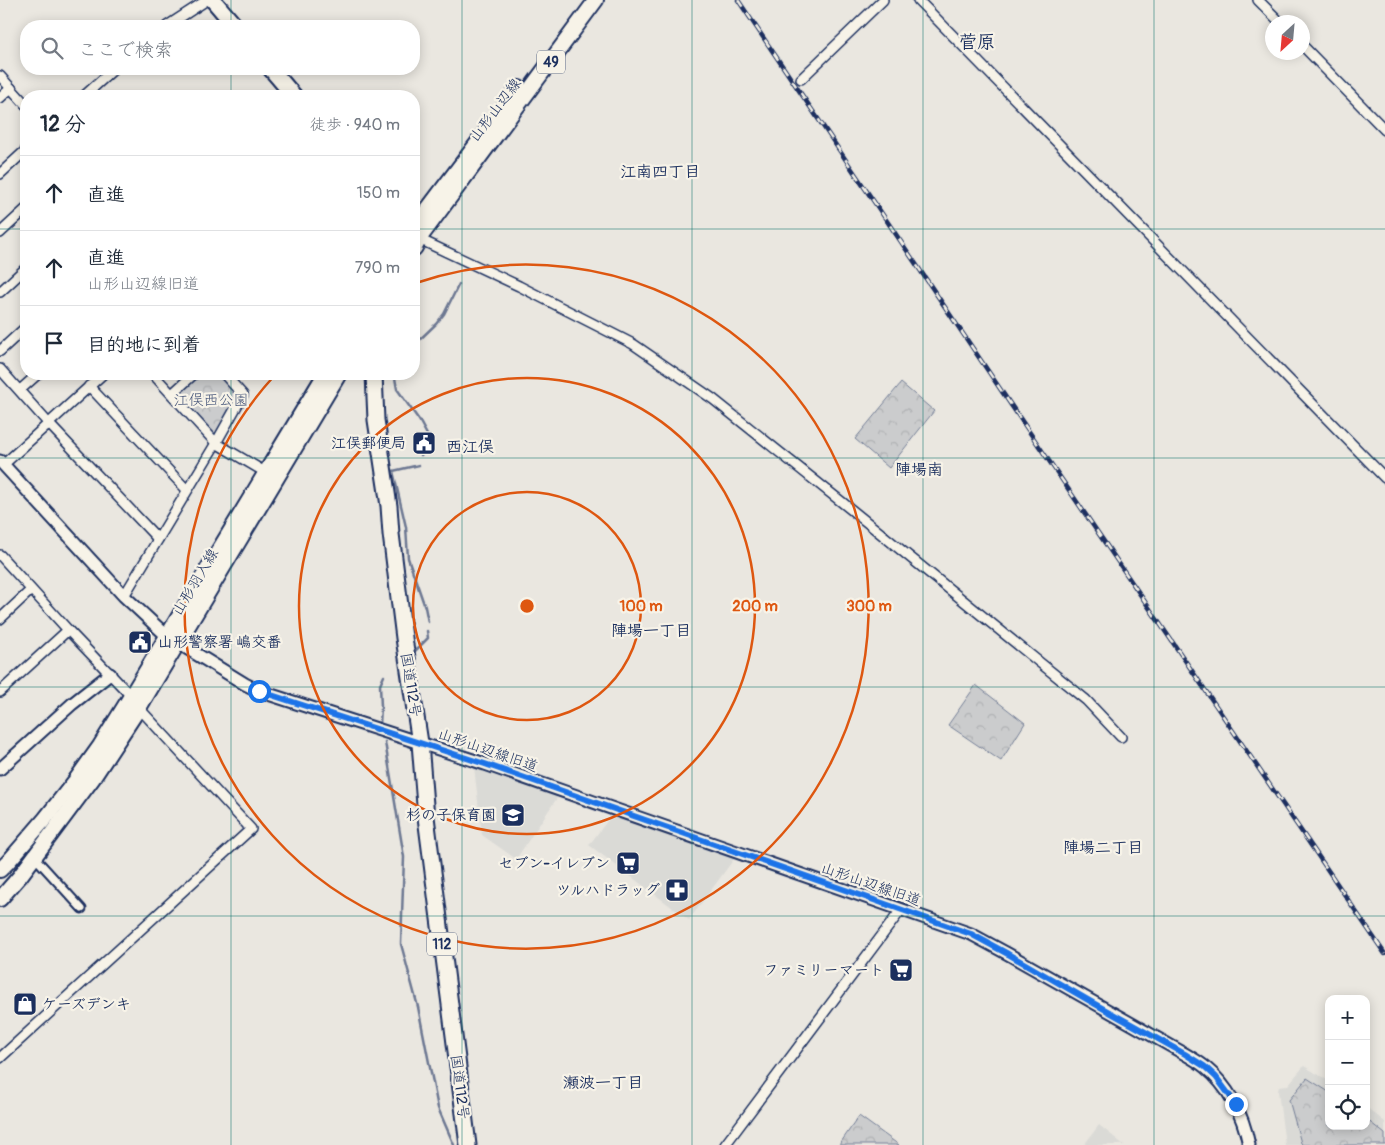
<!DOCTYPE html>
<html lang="ja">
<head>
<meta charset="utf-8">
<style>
  :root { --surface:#fff; --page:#f6f6f7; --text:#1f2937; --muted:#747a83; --line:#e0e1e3 }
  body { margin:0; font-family:Pangolin,"Klee One",sans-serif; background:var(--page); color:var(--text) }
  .controls { position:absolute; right:15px; bottom:15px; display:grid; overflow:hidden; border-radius:10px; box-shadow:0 2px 12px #0003 }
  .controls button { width:45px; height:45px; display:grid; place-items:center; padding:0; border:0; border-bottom:1px solid var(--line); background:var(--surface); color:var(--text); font:25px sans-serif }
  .compass { position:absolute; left:1265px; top:15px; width:45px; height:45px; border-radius:50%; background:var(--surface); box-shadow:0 2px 12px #0003; rotate:206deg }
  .stop { position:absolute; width:15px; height:15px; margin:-11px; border:4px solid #1a73e8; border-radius:50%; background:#fff }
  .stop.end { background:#1a73e8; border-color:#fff; box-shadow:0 1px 5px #0008 }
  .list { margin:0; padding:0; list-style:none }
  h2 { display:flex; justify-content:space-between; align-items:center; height:65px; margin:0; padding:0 20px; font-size:21px }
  h2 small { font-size:16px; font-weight:400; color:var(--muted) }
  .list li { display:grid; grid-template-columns:32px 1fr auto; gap:15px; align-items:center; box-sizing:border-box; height:75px; padding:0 20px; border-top:1px solid var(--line) }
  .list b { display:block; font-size:19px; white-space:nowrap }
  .list p { margin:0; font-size:16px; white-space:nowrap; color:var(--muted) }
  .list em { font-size:16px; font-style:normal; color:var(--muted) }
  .icon { flex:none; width:28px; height:28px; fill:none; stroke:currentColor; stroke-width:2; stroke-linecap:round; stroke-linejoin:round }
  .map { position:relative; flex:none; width:1385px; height:1145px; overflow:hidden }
  .search { position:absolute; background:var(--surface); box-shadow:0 2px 12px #0003; left:20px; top:20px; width:400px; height:55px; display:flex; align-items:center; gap:12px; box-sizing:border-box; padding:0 18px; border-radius:20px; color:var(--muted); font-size:19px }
  .panel { position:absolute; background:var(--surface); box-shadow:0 2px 12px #0003; left:20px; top:90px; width:400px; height:290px; border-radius:20px }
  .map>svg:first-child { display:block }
</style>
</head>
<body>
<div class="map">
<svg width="1385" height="1145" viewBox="0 0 1385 1145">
  <defs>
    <pattern id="park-crowns" width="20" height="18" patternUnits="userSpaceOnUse" patternTransform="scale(1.25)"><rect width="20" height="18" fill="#cbcccd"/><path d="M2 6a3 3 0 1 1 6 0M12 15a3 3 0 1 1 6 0" fill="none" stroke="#aeb0b2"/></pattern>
  </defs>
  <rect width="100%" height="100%" fill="#eae7e0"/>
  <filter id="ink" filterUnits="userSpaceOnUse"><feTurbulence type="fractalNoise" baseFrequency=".02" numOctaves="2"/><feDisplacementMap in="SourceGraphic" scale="10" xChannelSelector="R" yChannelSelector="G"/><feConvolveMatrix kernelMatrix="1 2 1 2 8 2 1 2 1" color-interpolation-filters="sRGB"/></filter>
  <g filter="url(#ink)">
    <g fill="#dadad6">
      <path d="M474,767L559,795L516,859L482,835Z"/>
      <path d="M611,816L667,835L734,859L689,920L589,845Z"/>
      <path d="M1304,1066L1329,1081V1126H1366V1107L1385,1122V1145H1285L1278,1091L1279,1086L1288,1085Z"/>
      <path d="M1099,1125L1124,1145H1084Z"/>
    </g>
    <g fill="url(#park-crowns)" stroke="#737e96">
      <path d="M194,374H224L243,395L216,443L172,394Z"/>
      <path d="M901,383L934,411L889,468L855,439Z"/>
      <path d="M976,685L1025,723L1001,761L948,725Z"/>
      <path d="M1307,1078L1329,1092V1126H1366V1119L1385,1134V1145H1303L1301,1143L1289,1100Z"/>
      <path d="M859,1116L899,1145H839Z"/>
    </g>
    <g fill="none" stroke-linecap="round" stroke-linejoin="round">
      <g stroke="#6d7892" stroke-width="2.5">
        <path d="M414,345L436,324L444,314L459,284"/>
        <path d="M396,374L395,378L397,389L419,420L432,444L421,455"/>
        <path d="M419,465L393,471L406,527L408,558L425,607L428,622"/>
        <path d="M415,651L428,638L427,631"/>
        <path d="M380,725L381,707L380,685L384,676"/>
        <path d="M385,742L404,857L401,944L418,1007L438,1108L454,1145"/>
      </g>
      <g stroke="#1b2f5e" stroke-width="11">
        <path id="pedestrian" d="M40,863L82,909"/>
      </g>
      <g stroke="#1b2f5e" stroke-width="12">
        <g id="minor">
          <path d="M918,0L1385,478"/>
          <path d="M1258,0L1280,22"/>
          <path d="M167,26L207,0"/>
          <path d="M1302,45L1385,130"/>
          <path d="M0,76L26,105"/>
          <path d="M801,79L883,0"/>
          <path d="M84,96L114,69"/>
          <path d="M0,98L11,88"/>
          <path d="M0,174L26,150"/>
          <path d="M0,233L26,209"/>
          <path d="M419,239L519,286L633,344L713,399L853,511L1086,700L1121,737"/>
          <path d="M0,292L26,268"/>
          <path d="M0,351L26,327"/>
          <path d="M0,369L49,424L158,539"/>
          <path d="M153,374L216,443L265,472"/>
          <path d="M89,386L187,490"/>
          <path d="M20,390L38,374"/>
          <path d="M172,394L194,374"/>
          <path d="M3,465L103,374"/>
          <path d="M0,555L68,630L131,696"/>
          <path d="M124,596L216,443L243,395L224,374"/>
          <path d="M0,619L31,590"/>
          <path d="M0,692L68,630"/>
          <path d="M0,1058L251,829L139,708"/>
          <path d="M725,1145L901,910"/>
        </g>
      </g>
      <g stroke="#1b2f5e" stroke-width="15">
        <g id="tertiary">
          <path d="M0,461L124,596L167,636L245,684L259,691L485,764L971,934L1008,954L1185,1054C1192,1058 1199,1062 1205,1067C1229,1087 1243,1115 1249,1145"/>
          <path d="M0,769L72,704L110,674"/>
        </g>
      </g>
      <g stroke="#1b2f5e" stroke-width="18">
        <g id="primary">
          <path d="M414,227L519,88"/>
          <path d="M419,239L596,0"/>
          <path d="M0,870L8,862L45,819L75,781L100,746L131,696L325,374"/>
          <path d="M0,899L20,876L93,778L139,708L339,374"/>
        </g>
      </g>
      <g stroke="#1b2f5e" stroke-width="19">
        <g id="trunk">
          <path d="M213,0L235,26"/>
          <path d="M271,69L294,96"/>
          <path d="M414,234L419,239L414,248"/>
          <path d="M374,374L376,420L389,506L391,534L404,638L420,743L426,817L468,1145"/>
        </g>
      </g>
      <use href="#pedestrian" stroke="#f7f3e8" stroke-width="7"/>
      <use href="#minor" stroke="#f7f3e8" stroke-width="9"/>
      <use href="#tertiary" stroke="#f7f3e8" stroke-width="11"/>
      <use href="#primary" stroke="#f7f3e8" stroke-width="14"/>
      <use href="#trunk" stroke="#f7f3e8" stroke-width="15"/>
      <g stroke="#1b2f5e" stroke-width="4.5">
        <path id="rail" d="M738,0L1011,405L1385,954"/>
      </g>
      <use href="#rail" stroke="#f7f3e8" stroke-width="2.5" stroke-dasharray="8" stroke-linecap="butt"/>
    </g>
  </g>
  <g fill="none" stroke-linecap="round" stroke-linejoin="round" filter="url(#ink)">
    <path stroke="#1a73e8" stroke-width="6" d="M259,691L485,764L971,934L1008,954L1095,1004L1185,1054L1204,1066L1216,1077L1236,1104"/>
  </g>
  <path fill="none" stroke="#0f766e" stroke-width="1" stroke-opacity="0.55" d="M231,0V26M462,0V1145M692,0V1145M923,0V1145M1154,0V1145M231,69V96M0,229H26M414,229H1385M231,374V1145M0,458H1385M0,687H1385M0,916H1385"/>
  <g fill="none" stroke="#de5710" stroke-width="2.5">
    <circle cx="527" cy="606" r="114"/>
    <circle cx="527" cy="606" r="228"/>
    <path d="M416 283A342 342 0 1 1 275 375"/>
  </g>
  <defs>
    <g id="civic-square" transform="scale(1.25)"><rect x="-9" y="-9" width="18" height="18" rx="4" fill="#1b2f5e" stroke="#f7f3e8"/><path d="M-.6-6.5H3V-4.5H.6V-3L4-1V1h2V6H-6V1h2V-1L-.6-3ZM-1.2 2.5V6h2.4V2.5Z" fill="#fff"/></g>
    <g id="school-square" transform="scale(1.25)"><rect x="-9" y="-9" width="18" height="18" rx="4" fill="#1b2f5e" stroke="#f7f3e8"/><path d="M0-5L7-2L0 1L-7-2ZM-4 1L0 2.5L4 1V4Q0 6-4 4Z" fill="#fff"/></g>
    <g id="supermarket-square" transform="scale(1.25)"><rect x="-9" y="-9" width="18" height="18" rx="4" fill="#1b2f5e" stroke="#f7f3e8"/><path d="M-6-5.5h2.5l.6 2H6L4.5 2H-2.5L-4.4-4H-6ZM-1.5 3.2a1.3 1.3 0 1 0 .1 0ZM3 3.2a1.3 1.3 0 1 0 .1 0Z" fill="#fff"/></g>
    <g id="pharmacy-square" transform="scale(1.25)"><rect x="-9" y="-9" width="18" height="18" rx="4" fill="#1b2f5e" stroke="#f7f3e8"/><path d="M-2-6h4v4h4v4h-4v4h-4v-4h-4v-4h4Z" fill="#fff"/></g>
    <g id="shop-square" transform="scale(1.25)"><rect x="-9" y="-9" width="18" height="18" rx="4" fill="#1b2f5e" stroke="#f7f3e8"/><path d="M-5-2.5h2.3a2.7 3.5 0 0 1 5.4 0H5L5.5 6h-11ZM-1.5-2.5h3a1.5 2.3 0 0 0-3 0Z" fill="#fff"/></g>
  </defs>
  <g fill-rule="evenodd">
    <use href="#civic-square" x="424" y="443"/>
    <use href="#civic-square" x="140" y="642"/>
    <use href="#school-square" x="513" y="815"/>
    <use href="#supermarket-square" x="628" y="863"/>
    <use href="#pharmacy-square" x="677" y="890"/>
    <use href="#supermarket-square" x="901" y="970"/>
    <use href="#shop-square" x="25" y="1004"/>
  </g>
  <g text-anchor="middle" stroke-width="4.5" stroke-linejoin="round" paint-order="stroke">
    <g fill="#f7f3e8" stroke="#5d6a87" stroke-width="1">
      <rect x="537" y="50.5" width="28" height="23" rx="4"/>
      <rect x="427" y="932.5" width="30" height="23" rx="4"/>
    </g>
    <g font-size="14" font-weight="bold" fill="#1b2f5e">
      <text x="551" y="67">49</text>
      <text x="442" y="949">112</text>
    </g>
    <g font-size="15" fill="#1b2f5e" stroke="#f7f3e8">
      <text transform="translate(495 110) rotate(-53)" y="5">山形山辺線</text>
      <text transform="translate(195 582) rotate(-59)" y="5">山形羽入線</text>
      <text transform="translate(411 685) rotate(81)" y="5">国道112号</text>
      <text transform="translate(488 750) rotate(19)" y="5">山形山辺線旧道</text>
      <text transform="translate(871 884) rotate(19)" y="5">山形山辺線旧道</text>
      <text transform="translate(460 1087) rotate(83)" y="5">国道112号</text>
    </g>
    <g font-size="15" fill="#47567a" stroke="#f7f3e8">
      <text x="211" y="405">江俣西公園</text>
    </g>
    <g font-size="15" font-weight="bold" fill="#1b2f5e" stroke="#f7f3e8" text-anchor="end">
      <text x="406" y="448">江俣郵便局</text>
      <text x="158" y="647" text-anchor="start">山形警察署 嶋交番</text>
      <text x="496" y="820">杉の子保育園</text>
      <text x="610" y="868">セブン-イレブン</text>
      <text x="660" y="895">ツルハドラッグ</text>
      <text x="884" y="975">ファミリーマート</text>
      <text x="42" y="1009" text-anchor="start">ケーズデンキ</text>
    </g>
    <g font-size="16" font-weight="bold" fill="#1b2f5e" stroke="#f7f3e8">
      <text x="660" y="177">江南四丁目</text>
      <text x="470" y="452">西江俣</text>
      <text x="919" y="475">陣場南</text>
      <text x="651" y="636">陣場一丁目</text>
      <text x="1103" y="853">陣場二丁目</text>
      <text x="603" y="1088">瀬波一丁目</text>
    </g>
    <g font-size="18" font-weight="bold" fill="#1b2f5e" stroke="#f7f3e8">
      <text x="977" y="48">菅原</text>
    </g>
  </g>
  <circle cx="527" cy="606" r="8" fill="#de5710" stroke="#f7f3e8" stroke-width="2.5"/>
  <g font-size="15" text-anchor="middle" font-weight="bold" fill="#de5710" stroke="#f7f3e8" stroke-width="4.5" stroke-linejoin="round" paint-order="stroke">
    <text x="641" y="611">100 m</text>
    <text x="755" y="611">200 m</text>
    <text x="869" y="611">300 m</text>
  </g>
</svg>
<div class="controls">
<button>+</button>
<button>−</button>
<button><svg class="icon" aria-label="locate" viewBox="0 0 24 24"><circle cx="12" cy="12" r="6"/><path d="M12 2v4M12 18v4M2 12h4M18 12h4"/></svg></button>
</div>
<svg class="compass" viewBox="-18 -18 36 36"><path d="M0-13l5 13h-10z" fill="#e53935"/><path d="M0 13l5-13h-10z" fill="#747a83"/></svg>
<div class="stop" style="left:259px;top:691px"></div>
<div class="stop end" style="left:1236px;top:1104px"></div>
<div class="search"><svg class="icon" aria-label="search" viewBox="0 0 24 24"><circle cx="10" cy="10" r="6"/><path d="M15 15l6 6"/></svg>ここで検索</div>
<section class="panel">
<h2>12 分<small>徒歩 · 940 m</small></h2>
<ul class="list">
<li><svg class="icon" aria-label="ahead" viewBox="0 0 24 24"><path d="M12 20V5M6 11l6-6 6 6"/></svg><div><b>直進</b></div><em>150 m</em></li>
<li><svg class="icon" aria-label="ahead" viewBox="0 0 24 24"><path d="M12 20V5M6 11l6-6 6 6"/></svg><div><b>直進</b><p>山形山辺線旧道</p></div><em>790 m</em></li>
<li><svg class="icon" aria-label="arrive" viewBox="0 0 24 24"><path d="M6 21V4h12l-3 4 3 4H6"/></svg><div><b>目的地に到着</b></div></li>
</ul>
</section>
</div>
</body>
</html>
